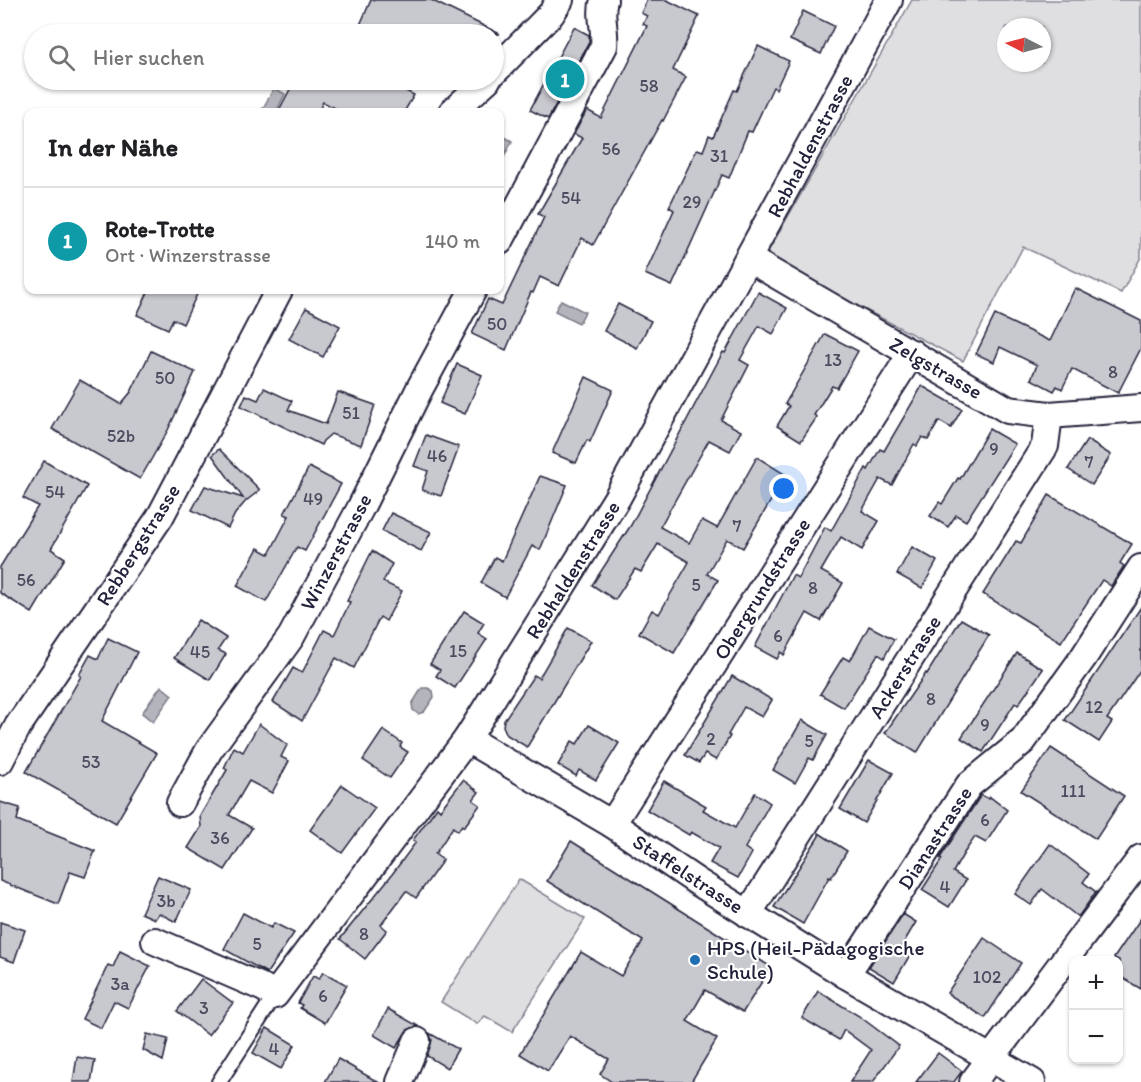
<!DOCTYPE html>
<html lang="de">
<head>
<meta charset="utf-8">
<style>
  :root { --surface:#fff; --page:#f6f6f6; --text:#202124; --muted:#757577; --line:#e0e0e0; --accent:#0b8043 }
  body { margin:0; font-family:Itim,sans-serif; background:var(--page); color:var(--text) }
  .controls { position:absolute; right:18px; bottom:18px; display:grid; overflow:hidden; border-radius:12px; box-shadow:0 2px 4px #0004 }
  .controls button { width:54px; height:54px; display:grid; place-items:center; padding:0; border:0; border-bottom:2px solid var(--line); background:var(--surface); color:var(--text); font:30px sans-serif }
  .compass { position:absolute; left:997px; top:18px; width:54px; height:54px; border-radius:50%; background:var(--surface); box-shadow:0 2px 4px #0004; rotate:276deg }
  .you { position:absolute; left:784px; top:489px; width:21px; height:21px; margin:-15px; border:4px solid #fff; border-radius:50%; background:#1a73e8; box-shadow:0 0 0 9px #1a73e833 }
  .badge { display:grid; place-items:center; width:39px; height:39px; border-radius:50%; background:var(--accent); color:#fff; font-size:20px; font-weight:700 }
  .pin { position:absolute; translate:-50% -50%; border:3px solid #fff; box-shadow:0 2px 6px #0006 }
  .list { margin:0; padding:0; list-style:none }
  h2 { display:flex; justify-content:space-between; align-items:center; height:78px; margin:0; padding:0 24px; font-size:26px }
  h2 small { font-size:20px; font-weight:400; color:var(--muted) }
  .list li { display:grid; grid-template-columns:39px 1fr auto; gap:18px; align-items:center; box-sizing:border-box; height:108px; padding:0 24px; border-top:2px solid var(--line) }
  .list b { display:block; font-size:22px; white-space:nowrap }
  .list p { margin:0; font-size:20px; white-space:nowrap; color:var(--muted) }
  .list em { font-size:20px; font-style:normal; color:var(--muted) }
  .icon { flex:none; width:33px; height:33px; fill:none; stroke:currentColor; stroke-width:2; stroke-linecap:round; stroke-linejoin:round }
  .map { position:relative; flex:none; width:1141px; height:1082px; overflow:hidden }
  .search { position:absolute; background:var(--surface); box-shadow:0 2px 4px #0004; left:24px; top:24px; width:480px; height:66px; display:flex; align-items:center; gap:15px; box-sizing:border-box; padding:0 21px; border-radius:33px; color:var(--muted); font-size:22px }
  .panel { position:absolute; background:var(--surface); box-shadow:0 2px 4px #0004; left:24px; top:108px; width:480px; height:186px; border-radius:12px }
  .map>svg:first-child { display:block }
</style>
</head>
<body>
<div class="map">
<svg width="1141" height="1082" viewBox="0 0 1141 1082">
  <rect width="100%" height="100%" fill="#fff"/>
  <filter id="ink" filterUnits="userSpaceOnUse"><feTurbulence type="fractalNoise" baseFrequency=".0167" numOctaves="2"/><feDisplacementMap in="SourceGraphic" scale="12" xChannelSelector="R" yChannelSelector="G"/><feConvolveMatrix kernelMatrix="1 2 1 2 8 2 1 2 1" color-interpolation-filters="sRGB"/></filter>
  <g filter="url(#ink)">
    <g fill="#dfdfe2" stroke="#80808e" stroke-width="1.5" fill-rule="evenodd">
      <path d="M912,0H1141V257L1121,293L1023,247L963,361L765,257ZM1006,27H1042V63H1006Z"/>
      <path d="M519,879L585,919L512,1032L485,1016L477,1024L441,1002Z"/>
    </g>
    <g fill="#b4b4bc" stroke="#7a7a88" stroke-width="1.5">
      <path d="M274,88L285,94L276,112H267L262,110Z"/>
      <path d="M503,136L512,141L500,165V141Z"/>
      <path d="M561,300L585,312L579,323L555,311Z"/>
      <path d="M161,686L172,695L153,722L142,713Z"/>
      <path d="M422,688H428L433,691L434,697L424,712L418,714L413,710L412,704Z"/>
    </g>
    <g fill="#c8c8cf" stroke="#22223b" stroke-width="1.5">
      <path d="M371,0H431L500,34H375L360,25Z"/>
      <path d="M647,0H667L699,16L673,70L686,77L663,121L662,120L593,245L582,238L559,286L540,277L533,293L531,292L506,350L472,334L488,299L502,305L544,217L538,214L582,138L574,134L587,110L601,118L647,26L643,24L647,16L641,13Z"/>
      <path d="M803,11L834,26L821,54L790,40Z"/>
      <path d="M574,27L589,35V42L548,119L530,110Z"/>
      <path d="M758,46L789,61L776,89L773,87L752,132L748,131L729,178L722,175L672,286L645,274L674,210L669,207L697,149L703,151L709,135L713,137L734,90L737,91Z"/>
      <path d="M295,80H384L414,95L404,112H343L323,102L318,112H278Z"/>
      <path d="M1075,288L1141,321V348L1118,393L1072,369L1062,389L1057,386L1054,391L1031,379L1037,365L1000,347L994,362L976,354L995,315L1050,341Z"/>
      <path d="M149,290H199L183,324L173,319L168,329L137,315Z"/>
      <path d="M758,292L787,308L773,334L759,326L740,360L749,365L721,420L741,431L730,451L709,440L660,527L689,543L702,520L717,528L757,457L786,475L743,548L727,539L707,574L718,580L674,653L639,633L652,610L659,614L689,562L658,544L641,572L635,569L615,600L592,585L631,525L723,352L725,353Z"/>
      <path d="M618,304L651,321L637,348L604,331Z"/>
      <path d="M306,308L340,326L323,357L289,339Z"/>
      <path d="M825,334L858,351L837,388L832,386L814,415L817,417L801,441L777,426L789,406L785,404Z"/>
      <path d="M151,351L195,372L168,430L140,479L52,429L80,380L121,404L131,392Z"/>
      <path d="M457,364L482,375L465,414L440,403Z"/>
      <path d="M586,377L613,390L590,442L587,440L576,463L552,453Z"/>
      <path d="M922,386L962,409L951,428L939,421L928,440L922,437L917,446L914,444L892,485L880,479L862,511L879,521L862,550L841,537L821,571L843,583L821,621L807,613L784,655L781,652L777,659L755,647L793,575L798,578L825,527L831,531L866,468L868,470L880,449L884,451Z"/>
      <path d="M264,388L292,401L288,410L326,424L338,392L375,405L361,445L331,434L323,441L321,445L241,406L246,395L258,400Z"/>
      <path d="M989,429L1015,444L966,521L956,515L948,527L930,516L939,502L942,504L958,478L960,479Z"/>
      <path d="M426,435L459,447L441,496L422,490L428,471L414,466Z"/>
      <path d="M1087,440L1111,455L1092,485L1068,469Z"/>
      <path d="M219,449L260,490L246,501L235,514L228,528L192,510L205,486L243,498L212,455Z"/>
      <path d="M44,461L87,486L51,549L65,558L32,613L0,593V567L38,506L23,498Z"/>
      <path d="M309,467L341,484L305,551L297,547L266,602L237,586L258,548L269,554L289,516L284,514Z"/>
      <path d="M540,476L567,485L540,550L532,546L505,597L481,583L495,557L502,561Z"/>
      <path d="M1049,495L1132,544L1120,563L1124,566L1111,586L1102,580L1061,642L983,594L1016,541L1021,543Z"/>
      <path d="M391,513L431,532L421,551L382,531Z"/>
      <path d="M912,547L937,561L922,588L897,574Z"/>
      <path d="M372,551L392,564L383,582L402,591L386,621L380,617L354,668L336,658L302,721L273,702L293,668L302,673L324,630L334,635L350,602L347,601Z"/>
      <path d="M1141,607V669L1107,719L1112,722L1099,742L1065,720Z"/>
      <path d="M464,611L484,623L478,633L487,639L455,688L436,676L440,670L430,664Z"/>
      <path d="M961,619L989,635L917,753L885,733L926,673L927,674Z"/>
      <path d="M198,620L226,638L218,650L226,654L210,680L174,658Z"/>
      <path d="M869,626L894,639L884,658L878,654L844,708L820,694L843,657L850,661Z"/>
      <path d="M568,628L591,641L527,747L507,735L503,726L504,720L534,675L539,678Z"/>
      <path d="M108,638L137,652L102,721L157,753L116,823L26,772L81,676L79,675L90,655L98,659Z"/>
      <path d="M1017,653L1043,669L1018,705L1015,703L983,752L961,738Z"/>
      <path d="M732,676L772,700L762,717L744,707L728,735L730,736L716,760L705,754L699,763L685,755Z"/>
      <path d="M802,720L827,735L813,760L809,758L795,783L773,770Z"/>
      <path d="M259,724L287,745L281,757L289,761L272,793L249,781L229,815L252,828L225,870L188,848L201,827L200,816L227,770L224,768L234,747L243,752Z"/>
      <path d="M589,725L619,743L596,780L579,770L576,776L558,765L572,741L577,744Z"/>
      <path d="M383,730L402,743L400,747L408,752L390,778L363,760Z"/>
      <path d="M1051,748L1124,796L1096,839L1021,791Z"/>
      <path d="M869,760L893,773L864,823L840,809Z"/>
      <path d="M463,780L479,792L473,800L480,805L464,827L462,825L458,831L453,827L435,854L443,860L416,898L406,891L381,925L387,930L365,959L340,939L390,877L416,842L413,840L437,807L440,810Z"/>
      <path d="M664,781L706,806L703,810L735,828L755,793L770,803L745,848L752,853L738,878L710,863L719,848L691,832L689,835L647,810Z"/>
      <path d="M342,785L375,808L342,853L310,830Z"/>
      <path d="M981,795L989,799L990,797L1007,810L986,843L975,837L964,853L953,872L966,880L949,907L922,890L942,859L940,858Z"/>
      <path d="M0,802L20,808L17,820L95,851L85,877L70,872L58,904L0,881Z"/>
      <path d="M819,833L847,851L831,878L829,877L803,924L774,907L819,836Z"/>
      <path d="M571,841L771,967L743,1012L705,990L687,1021L717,1039L691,1082H612L600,1074L609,1059L570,1036L548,1071L520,1054L581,952L621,976L643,941L547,881Z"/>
      <path d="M1050,844L1089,874L1083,882L1096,892L1078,917L1042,889L1031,905L1015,894Z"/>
      <path d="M158,876L191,890L176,922L159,913L155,919L141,913Z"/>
      <path d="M243,913L271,928L274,923L294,933L267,973L224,949Z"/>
      <path d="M903,914L916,922L900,949L910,955L894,982L869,967Z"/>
      <path d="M1141,918V989L1119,976V960L1114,958Z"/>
      <path d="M0,922L25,930L14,962L0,957Z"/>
      <path d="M984,938L1021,963L985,1018L947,993Z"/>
      <path d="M120,951L150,966L128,1008L114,1001L101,1028L82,1019L108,965L113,967Z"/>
      <path d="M323,972L347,985L325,1023L300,1008L302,1005L298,1003L313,976L319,979Z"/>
      <path d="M201,979L233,1003L208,1035L177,1011Z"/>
      <path d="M818,991L859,1016L899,1046L873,1082H850L871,1050L844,1030L839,1040L802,1018Z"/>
      <path d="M388,1009L418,1026L407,1030L396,1048L374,1035Z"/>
      <path d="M267,1028L295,1045L281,1069L253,1053Z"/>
      <path d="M429,1033L458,1049L447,1068L427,1056L432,1040Z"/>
      <path d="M147,1034L168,1039L163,1061L143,1050Z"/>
      <path d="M938,1053L962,1071L954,1082H916Z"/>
      <path d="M77,1057L95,1060L91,1082H73Z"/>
      <path d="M338,1059L378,1082H325Z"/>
    </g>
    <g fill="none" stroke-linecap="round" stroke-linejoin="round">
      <g stroke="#22223b" stroke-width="18">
        <path id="service" d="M219,1082L275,995"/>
      </g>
      <g stroke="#22223b" stroke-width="30">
        <g id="minor">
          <path d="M494,72L551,14L560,0"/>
          <path d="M452,112L487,80"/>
          <path d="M500,241L604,46C606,31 599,14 604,0"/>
          <path d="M749,259L1008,410L1049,415L1141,408"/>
          <path d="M467,739L612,824L696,881L846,975L1032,1082"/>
          <path d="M0,761L18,726L160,517L279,290"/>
          <path d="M180,803L209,750L291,637L360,509L420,388L473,290"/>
          <path d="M612,824L912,353"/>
          <path d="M748,914L1045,446L1049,415"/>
          <path d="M155,941L264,988L275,995L467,739L617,498L889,0"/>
          <path d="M846,975L969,785L1023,741L1083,658L1141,568"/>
          <path d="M400,1082L417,1041"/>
          <path d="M973,1082L1141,858"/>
        </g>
      </g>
      <use href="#service" stroke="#fff" stroke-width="14"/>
      <use href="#minor" stroke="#fff" stroke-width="26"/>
    </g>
  </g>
  <circle fill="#1f6fb2" stroke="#fff" stroke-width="2" cx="695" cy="960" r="6"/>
  <g text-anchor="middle" stroke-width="4.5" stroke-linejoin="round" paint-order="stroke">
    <g font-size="18" fill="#4c4c60">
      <text x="649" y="92">58</text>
      <text x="611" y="155">56</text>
      <text x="719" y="162">31</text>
      <text x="571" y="204">54</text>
      <text x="692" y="208">29</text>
      <text x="497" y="330">50</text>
      <text x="833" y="366">13</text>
      <text x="1113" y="378">8</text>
      <text x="165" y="384">50</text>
      <text x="351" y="419">51</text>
      <text x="121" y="442">52b</text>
      <text x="994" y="455">9</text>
      <text x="437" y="462">46</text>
      <text x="1089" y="468">7</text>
      <text x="55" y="498">54</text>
      <text x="313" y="505">49</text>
      <text x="737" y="532">7</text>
      <text x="26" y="586">56</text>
      <text x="696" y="591">5</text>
      <text x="813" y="594">8</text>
      <text x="778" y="642">6</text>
      <text x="458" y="657">15</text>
      <text x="200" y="658">45</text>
      <text x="931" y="705">8</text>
      <text x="1094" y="713">12</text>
      <text x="985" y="731">9</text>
      <text x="711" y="745">2</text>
      <text x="809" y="747">5</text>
      <text x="91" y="768">53</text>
      <text x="1073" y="797">111</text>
      <text x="985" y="826">6</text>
      <text x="220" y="844">36</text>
      <text x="945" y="893">4</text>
      <text x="166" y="907">3b</text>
      <text x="364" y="940">8</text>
      <text x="257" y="950">5</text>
      <text x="987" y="983">102</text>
      <text x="120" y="990">3a</text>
      <text x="323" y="1002">6</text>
      <text x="204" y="1014">3</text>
      <text x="274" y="1055">4</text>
    </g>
    <g font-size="21" fill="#22223b" stroke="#fff">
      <text transform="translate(810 146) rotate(-62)" y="7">Rebhaldenstrasse</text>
      <text transform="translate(936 368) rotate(30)" y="7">Zelgstrasse</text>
      <text transform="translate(138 545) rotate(-58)" y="7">Rebbergstrasse</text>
      <text transform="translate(336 552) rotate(-62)" y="7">Winzerstrasse</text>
      <text transform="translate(573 570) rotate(-58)" y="7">Rebhaldenstrasse</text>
      <text transform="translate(762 589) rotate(-58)" y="7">Obergrundstrasse</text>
      <text transform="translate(905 667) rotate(-58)" y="7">Ackerstrasse</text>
      <text transform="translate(935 838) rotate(-57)" y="7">Dianastrasse</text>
      <text transform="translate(688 874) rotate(33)" y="7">Staffelstrasse</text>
    </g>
    <g font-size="21" fill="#22223b" stroke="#fff" text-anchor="start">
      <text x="707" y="955">HPS (Heil-Pädagogische<tspan x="707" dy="24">Schule)</tspan></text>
    </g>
  </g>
</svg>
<div class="controls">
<button>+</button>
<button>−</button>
</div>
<svg class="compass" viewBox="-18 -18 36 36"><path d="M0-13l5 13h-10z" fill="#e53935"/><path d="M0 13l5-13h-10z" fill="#757577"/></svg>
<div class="you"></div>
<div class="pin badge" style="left:565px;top:79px;background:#0f9aa8">1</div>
<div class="search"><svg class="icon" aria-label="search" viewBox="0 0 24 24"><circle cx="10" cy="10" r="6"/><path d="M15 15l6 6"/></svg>Hier suchen</div>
<section class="panel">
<h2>In der Nähe<small></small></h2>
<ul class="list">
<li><span class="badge" style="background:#0f9aa8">1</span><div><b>Rote-Trotte</b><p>Ort · Winzerstrasse</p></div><em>140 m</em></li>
</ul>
</section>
</div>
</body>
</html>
